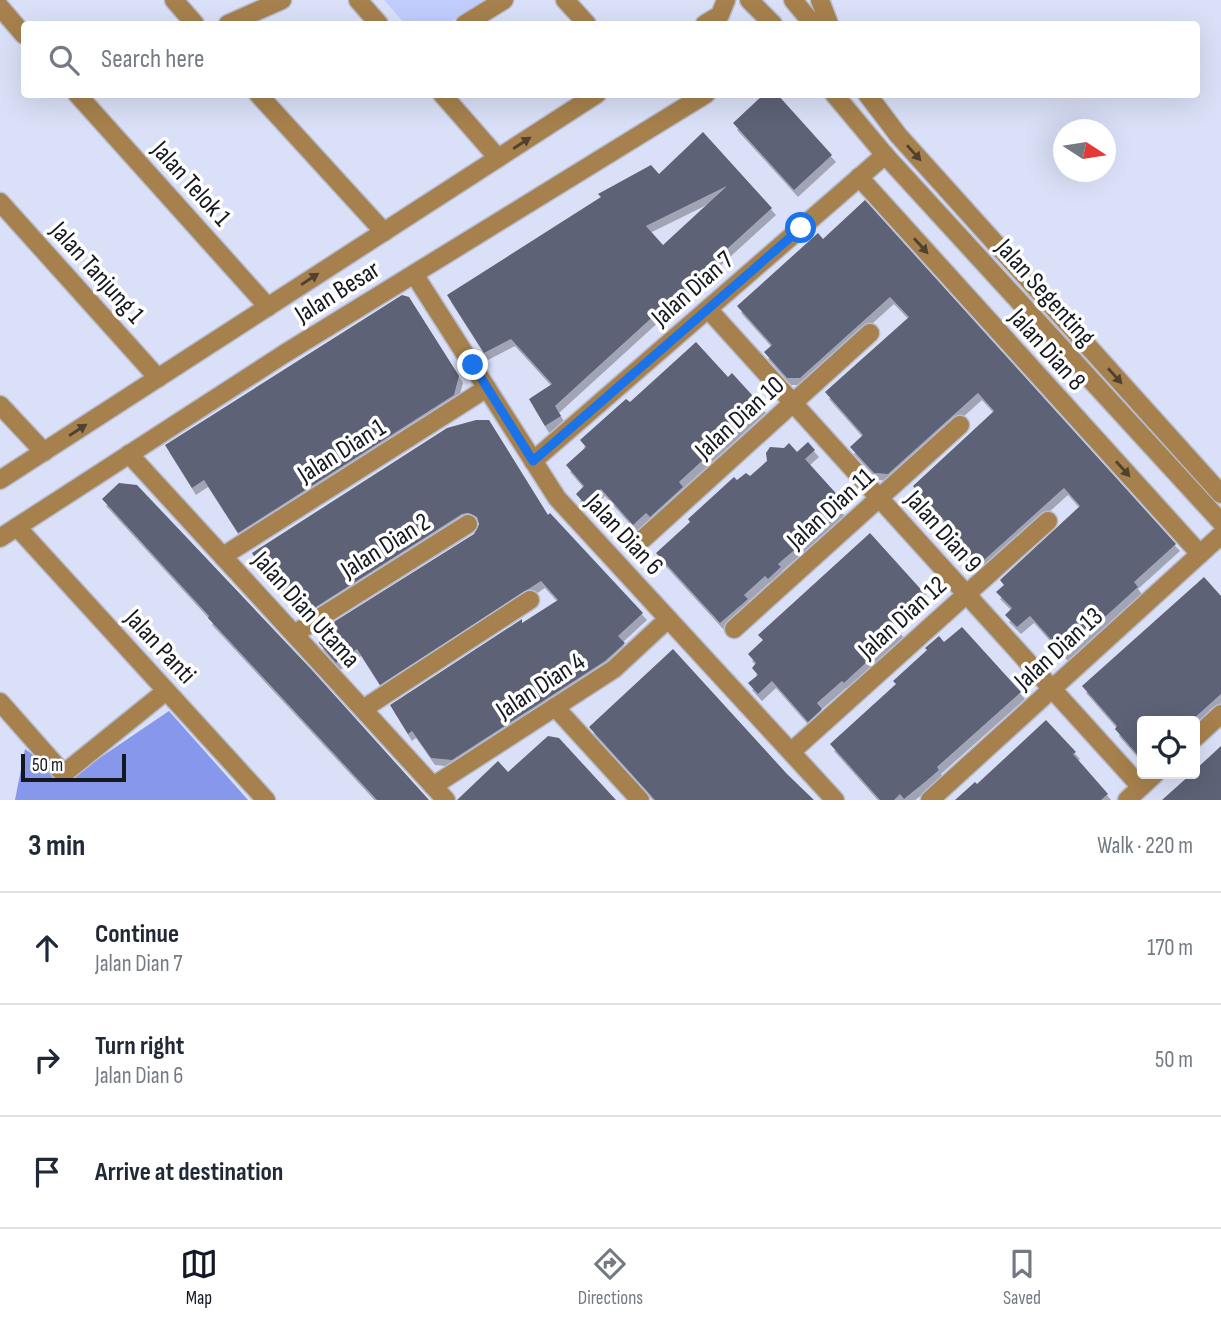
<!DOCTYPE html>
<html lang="en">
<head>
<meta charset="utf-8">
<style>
  :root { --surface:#fff; --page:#f6f6f7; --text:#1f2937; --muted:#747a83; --line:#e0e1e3; --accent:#111827 }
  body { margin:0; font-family:"Sofia Sans Condensed",sans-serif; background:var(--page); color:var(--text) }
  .controls { position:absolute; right:21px; bottom:21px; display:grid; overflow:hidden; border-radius:7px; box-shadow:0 7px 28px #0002 }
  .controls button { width:63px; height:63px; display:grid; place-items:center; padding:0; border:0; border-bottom:2px solid var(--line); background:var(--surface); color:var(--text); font:35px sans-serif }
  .compass { position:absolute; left:1053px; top:119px; width:63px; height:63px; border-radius:50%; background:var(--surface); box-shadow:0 7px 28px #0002; rotate:102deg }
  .scale { position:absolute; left:21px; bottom:18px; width:105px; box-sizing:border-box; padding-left:7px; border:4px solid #16181f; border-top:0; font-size:19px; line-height:24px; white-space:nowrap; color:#16181f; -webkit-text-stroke:5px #fff; paint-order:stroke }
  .stop { position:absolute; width:21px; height:21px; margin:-16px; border:5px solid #1a73e8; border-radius:50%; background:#fff }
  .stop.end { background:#1a73e8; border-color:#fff; box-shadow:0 2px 7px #0008 }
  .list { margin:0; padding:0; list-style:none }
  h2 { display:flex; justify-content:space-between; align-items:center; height:91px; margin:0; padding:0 28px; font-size:30px }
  h2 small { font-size:23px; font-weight:400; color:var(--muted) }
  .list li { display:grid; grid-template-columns:46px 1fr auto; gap:21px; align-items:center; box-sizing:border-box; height:112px; padding:0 28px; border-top:2px solid var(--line) }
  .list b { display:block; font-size:26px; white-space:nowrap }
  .list p { margin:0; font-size:23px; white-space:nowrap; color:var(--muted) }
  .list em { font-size:23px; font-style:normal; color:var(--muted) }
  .icon { flex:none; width:38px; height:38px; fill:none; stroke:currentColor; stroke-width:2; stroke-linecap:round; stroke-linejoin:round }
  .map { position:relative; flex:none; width:1221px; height:800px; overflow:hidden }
  .search { position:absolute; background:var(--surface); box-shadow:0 7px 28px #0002; left:21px; right:21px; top:21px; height:77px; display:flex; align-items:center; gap:18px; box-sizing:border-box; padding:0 24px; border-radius:7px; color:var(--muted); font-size:26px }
  .sheet { height:427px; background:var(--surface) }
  nav { display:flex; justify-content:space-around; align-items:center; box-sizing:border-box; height:98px; border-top:2px solid var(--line); background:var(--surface); font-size:19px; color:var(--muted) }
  nav a { display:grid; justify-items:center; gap:4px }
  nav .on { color:var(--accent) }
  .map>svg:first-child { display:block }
</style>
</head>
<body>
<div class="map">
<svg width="1221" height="800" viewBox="0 0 1221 800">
  <defs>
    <filter id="shadow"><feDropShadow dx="4" dy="7" stdDeviation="0" flood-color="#0004"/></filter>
  </defs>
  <rect width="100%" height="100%" fill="#dae0f7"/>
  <path fill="#c1cdfd" d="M384,0H489L446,24H405Z"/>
  <path fill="#8798ec" d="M169,711L248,800H15L25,749L67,780Z"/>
  <g fill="#5d6276" fill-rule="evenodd" filter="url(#shadow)">
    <path d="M764,94H777L832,155L794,190L733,123Z"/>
    <path d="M703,132L772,208L555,406L561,416L545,426L529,399L552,384L511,339L484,353L447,295L601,197L598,194L651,165L659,174ZM727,186L663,245L646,226Z"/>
    <path d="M865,200L1176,544L1134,582L1138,587L1064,654L1030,616L1017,627L1005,615L1012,608L996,592L1004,585L1000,580L1080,506L1064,488L974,569L944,535L951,528L913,486L994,411L978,393L888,474L874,473L850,447L863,435L825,392L909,317L890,297L800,378H787L764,352L772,345L737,306L818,233L823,239Z"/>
    <path d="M402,295L409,297L459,376L454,395L238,533L204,480L192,488L165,445Z"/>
    <path d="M696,342L728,377L732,373L762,406L679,482L683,487L650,517L646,513L633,525L601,489L585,504L576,494L584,486L566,465L586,447L580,440L626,399L630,402Z"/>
    <path d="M476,420H489L548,515L550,513L643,613L618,636L625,643L605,661L452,760L431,758L412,731L408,734L390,705L522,619V623L558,600L541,581L380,685L357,649L336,663L319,643L321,630L474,534L479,524L477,517L468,513L462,514L308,612L296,611L277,581L272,585L252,553L447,428Z"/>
    <path d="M808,442L815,450L805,459L842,500L837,505L841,509L832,517L834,519L820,532L818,530L778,564L781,567L768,579L765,576L744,595L748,599L720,623L656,553L690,522L688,519L734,477L737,480L746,473L750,476L767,461L766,453L770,447L784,448L789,443L797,452Z"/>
    <path d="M119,483L137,485L311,669L429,800H377L208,618L209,616L102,499Z"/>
    <path d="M870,533L926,595L894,624L900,631L844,683L842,681L817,703L822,709L808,722L772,681L758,694L748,683L758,675L752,668L756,663L748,654L763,640L758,635Z"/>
    <path d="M1204,577L1221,596V694L1191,721H1142V760L1115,729L1117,726L1082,686Z"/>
    <path d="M962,627L1021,692L937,767L939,770L925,782L904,799L900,794L894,800H880L830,744L896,684L893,681L927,650L925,648L939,636L944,642Z"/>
    <path d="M673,649L787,774L814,800H655L589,727Z"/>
    <path d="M1046,720L1076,752L1073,754L1108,794L1101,800H955L975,782L977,784Z"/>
    <path d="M548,736L559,738L616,800H457L498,761L508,772Z"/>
    <path d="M1221,746V800H1162L1191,774H1195V770Z"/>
  </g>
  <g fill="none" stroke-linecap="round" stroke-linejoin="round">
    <g stroke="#b7bcd0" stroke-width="21">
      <g id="minor">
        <path d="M174,0L195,24"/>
        <path d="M358,0L379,24"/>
        <path d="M565,0L587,24"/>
        <path d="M749,0L773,24"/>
        <path d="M793,0L813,24"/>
        <path d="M820,0L829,24"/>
        <path d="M0,7L24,35"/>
        <path d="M228,24L282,0"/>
        <path d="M465,24L504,0"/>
        <path d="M705,24L720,15L726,0"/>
        <path d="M77,94L268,307"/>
        <path d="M258,94L384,232"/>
        <path d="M442,94L498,158"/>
        <path d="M834,94L885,155L1221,522"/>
        <path d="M867,94L898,135L1221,494"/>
        <path d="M859,177L1200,554"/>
        <path d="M0,202L158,378"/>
        <path d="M414,274L557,498L835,800"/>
        <path d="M708,309L1141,787"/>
        <path d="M0,405L44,452"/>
        <path d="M129,454L446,800"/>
        <path d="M533,461L885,155"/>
        <path d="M0,480L597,94"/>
        <path d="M17,527L266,800"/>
        <path d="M0,538L284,354L706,94"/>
        <path d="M643,539L870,333"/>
        <path d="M223,556L487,388"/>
        <path d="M734,629L960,425"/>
        <path d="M294,634L468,524"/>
        <path d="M0,702L61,771H67L166,691"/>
        <path d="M555,707L640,800"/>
        <path d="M363,709L530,600"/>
        <path d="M1195,738L1221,714"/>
        <path d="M791,752L1048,521"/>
        <path d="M433,786L614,669L668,619"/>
        <path d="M930,800L1221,535"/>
        <path d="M1127,800L1155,774"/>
      </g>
    </g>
    <use href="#minor" stroke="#a6814d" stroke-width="18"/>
  </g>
  <defs><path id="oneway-solid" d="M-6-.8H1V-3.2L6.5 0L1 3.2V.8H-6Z" transform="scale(1.75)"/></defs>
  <g fill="#504231">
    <use href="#oneway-solid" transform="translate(522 143) rotate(-33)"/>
    <use href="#oneway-solid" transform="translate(914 153) rotate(48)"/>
    <use href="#oneway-solid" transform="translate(921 246) rotate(48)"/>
    <use href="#oneway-solid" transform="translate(310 279) rotate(-33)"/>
    <use href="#oneway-solid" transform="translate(1115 376) rotate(48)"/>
    <use href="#oneway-solid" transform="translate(78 430) rotate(-33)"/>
    <use href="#oneway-solid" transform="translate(1123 469) rotate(48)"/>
  </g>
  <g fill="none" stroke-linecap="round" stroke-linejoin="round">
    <path stroke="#1a73e8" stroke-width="9" d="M473,365L533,461L801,228"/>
  </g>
  <g text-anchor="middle" stroke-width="7" stroke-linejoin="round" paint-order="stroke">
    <g font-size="26" fill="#16181f" stroke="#fff">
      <text transform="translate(192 183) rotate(48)" y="9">Jalan Telok 1</text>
      <text transform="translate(98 272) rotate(48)" y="9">Jalan Tanjung 1</text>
      <text transform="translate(692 288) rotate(-41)" y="9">Jalan Dian 7</text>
      <text transform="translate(337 291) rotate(-32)" y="9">Jalan Besar</text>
      <text transform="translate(1046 292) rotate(48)" y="9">Jalan Segenting</text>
      <text transform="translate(1048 349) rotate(48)" y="9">Jalan Dian 8</text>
      <text transform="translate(739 417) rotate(-42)" y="9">Jalan Dian 10</text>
      <text transform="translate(341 450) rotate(-32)" y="9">Jalan Dian 1</text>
      <text transform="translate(830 508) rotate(-42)" y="9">Jalan Dian 11</text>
      <text transform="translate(944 531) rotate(48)" y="9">Jalan Dian 9</text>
      <text transform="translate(625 534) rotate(47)" y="9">Jalan Dian 6</text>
      <text transform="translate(385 545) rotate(-32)" y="9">Jalan Dian 2</text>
      <text transform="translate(307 609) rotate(48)" y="9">Jalan Dian Utama</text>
      <text transform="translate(902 617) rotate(-42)" y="9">Jalan Dian 12</text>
      <text transform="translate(161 646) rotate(47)" y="9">Jalan Panti</text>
      <text transform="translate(1058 648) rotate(-42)" y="9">Jalan Dian 13</text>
      <text transform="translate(540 685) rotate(-33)" y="9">Jalan Dian 4</text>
    </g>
  </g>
</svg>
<div class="controls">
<button><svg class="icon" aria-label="locate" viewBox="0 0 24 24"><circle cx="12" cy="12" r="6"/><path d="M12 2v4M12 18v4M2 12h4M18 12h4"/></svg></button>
</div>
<svg class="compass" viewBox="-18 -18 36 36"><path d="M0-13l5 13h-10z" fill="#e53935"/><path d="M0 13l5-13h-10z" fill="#747a83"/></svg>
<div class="scale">50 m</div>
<div class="stop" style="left:801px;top:228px"></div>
<div class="stop end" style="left:473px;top:365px"></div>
<div class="search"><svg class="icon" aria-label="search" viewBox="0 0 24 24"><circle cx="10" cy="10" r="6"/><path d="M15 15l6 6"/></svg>Search here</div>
</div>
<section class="sheet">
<h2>3 min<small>Walk · 220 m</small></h2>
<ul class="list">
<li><svg class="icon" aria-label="ahead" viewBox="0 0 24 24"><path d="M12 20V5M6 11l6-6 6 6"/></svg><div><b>Continue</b><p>Jalan Dian 7</p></div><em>170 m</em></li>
<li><svg class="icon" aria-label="right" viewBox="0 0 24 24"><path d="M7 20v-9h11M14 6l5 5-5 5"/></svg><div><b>Turn right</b><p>Jalan Dian 6</p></div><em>50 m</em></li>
<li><svg class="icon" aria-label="arrive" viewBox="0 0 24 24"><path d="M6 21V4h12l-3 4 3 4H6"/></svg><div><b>Arrive at destination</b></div></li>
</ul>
</section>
<nav>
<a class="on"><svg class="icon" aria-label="map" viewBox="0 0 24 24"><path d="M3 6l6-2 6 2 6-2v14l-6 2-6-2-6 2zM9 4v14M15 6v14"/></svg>Map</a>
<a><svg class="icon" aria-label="directions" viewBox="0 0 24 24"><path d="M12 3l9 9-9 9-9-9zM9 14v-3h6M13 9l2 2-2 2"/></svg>Directions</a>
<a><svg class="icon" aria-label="saved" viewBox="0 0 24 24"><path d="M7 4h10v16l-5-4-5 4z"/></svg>Saved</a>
</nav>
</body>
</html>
